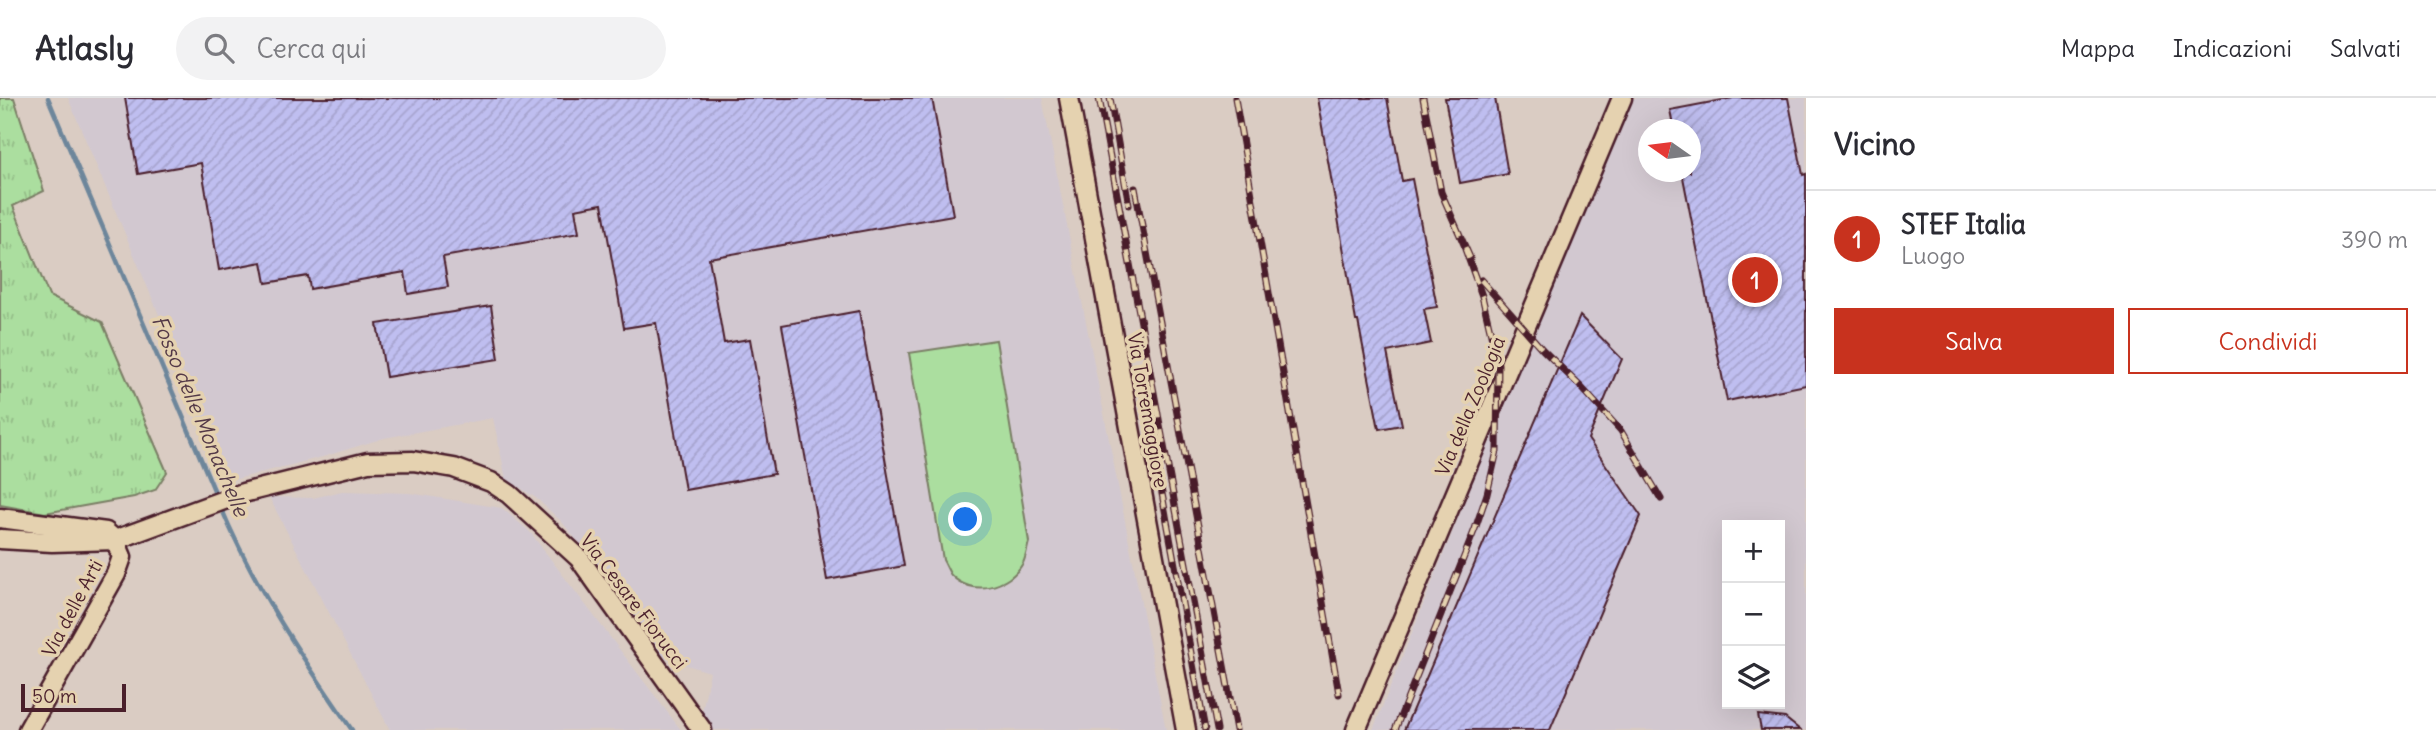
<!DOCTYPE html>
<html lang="it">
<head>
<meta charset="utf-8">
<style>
  :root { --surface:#fff; --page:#f2f2f3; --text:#2b2b33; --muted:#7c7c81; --line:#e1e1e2; --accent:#c8321e }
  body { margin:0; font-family:Delius,sans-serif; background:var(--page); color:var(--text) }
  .controls { position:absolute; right:21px; bottom:21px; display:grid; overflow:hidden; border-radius:0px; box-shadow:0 7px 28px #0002 }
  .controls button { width:63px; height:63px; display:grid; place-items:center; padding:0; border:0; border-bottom:2px solid var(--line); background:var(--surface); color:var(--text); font:35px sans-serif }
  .compass { position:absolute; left:1638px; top:21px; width:63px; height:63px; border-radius:50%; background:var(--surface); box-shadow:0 7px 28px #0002; rotate:284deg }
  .scale { position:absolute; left:21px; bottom:18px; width:105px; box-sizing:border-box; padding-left:7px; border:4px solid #4a1f2b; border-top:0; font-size:19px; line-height:24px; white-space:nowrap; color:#4a1f2b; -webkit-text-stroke:5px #e5d2b0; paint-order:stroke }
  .you { position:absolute; left:966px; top:422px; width:24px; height:24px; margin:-18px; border:5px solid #fff; border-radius:50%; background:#1a73e8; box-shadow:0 0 0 10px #1a73e833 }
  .badge { display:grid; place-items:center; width:46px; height:46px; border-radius:50%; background:var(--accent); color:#fff; font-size:23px; font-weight:700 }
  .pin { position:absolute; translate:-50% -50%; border:4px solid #fff; box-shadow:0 2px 7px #0006 }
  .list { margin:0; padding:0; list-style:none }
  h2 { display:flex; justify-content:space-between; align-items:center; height:91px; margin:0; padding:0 28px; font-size:30px }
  h2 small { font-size:23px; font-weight:400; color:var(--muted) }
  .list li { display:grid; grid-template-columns:46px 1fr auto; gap:21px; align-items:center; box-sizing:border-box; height:98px; padding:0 28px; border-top:2px solid var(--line) }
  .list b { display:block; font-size:26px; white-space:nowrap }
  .list p { margin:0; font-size:23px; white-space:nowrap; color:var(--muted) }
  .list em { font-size:23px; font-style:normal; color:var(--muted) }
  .actions { display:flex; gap:14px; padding:21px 28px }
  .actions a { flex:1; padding:16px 0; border:2px solid var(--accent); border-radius:0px; text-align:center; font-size:24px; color:var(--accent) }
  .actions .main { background:var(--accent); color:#fff }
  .icon { flex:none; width:38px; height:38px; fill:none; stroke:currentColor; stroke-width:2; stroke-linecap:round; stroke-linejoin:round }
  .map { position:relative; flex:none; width:1806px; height:632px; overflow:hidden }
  header { display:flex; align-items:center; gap:42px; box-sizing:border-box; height:98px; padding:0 35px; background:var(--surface); border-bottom:2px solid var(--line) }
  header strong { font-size:33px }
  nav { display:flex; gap:38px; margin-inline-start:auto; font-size:24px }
  .search { width:490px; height:63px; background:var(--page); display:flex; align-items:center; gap:18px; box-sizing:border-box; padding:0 24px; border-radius:38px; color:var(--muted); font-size:26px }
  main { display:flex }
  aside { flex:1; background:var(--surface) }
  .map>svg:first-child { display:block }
</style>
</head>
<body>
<header>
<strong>Atlasly</strong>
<div class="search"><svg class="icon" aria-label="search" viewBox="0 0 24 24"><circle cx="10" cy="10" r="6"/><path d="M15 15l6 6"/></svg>Cerca qui</div>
<nav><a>Mappa</a><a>Indicazioni</a><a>Salvati</a></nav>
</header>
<main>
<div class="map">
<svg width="1806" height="632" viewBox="0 0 1806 632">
  <defs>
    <pattern id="park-tufts" width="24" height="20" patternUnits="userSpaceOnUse" patternTransform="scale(1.75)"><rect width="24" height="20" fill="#abde9f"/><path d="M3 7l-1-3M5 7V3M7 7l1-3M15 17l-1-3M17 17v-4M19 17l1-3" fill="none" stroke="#95be89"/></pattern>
    <pattern id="building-hatch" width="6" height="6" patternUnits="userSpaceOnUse" patternTransform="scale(1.75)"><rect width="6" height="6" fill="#bfbef0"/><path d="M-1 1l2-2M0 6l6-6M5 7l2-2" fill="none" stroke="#a6a3ce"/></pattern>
  </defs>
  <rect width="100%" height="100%" fill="#daccc3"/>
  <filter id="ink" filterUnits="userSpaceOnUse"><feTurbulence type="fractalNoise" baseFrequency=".0143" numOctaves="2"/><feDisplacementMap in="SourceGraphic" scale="14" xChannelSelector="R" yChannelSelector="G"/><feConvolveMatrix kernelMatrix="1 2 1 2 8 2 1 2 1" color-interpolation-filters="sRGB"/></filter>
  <g filter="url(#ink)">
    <g fill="#d2c8d0" fill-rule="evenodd">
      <path d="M68,0H1042L1166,632H713L702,614L710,574L663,560L609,482L562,424L536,400L506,381L493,320L384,340L326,358L229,383Z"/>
      <path d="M1626,0H1806V632H1373ZM1648,32H1690V74H1648ZM1727,427H1780V606H1727Z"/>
      <path d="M342,393L409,395L502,410L530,434L681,632H390L269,399L313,400Z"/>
    </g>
    <path fill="#abde9f" stroke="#7a7e65" stroke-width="2" d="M996,242L1029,444C1027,451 1026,459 1023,465C1009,490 972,499 951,477C948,473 946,467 943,462L909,255Z"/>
    <path fill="url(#park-tufts)" stroke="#7a7e65" stroke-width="2" d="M0,0H14L44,93L13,108L49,198L102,224L167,374L155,392L134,399L45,415L0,407Z"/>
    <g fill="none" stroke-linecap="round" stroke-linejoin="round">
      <g stroke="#6d869b" stroke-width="4.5">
        <path d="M48,0L217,399"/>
        <path d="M220,407C253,487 303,561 352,632"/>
      </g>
    </g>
    <g fill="url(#building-hatch)" stroke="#4a1f2b" stroke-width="2">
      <path d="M125,0H932L953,117L709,160L724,245L750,241L774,376L685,392L656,225L624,230L602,106L575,111L579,135L443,159L448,189L408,196L405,174L310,191L308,178L266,185L262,164L219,172L201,65L138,76Z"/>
      <path d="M1317,0H1387L1402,83L1412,81L1437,209L1424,211L1431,245L1387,254L1402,327L1379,331L1358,223H1356Z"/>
      <path d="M1445,0H1495L1508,76L1460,85Z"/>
      <path d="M1733,0H1788L1803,77L1806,76V287L1727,303L1682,74H1690V32H1674L1670,12Z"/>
      <path d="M491,208L499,261L386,279L377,226Z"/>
      <path d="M859,213L904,468L827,482L782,227Z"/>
      <path d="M1580,218L1622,261L1588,341L1641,418L1550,632H1404Z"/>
      <path d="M1758,617L1785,620L1800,632H1761Z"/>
    </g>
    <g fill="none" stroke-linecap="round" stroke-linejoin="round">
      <g stroke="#4a1f2b" stroke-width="23">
        <g id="minor">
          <path d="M1069,0L1186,632"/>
          <path d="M0,420L106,434L115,442L122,459L116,476L28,632"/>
          <path d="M0,441L52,444L115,442L243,395L368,364L413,363L454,370L491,384L509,396L579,460L702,632"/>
          <path d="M1356,632L1622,0"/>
        </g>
      </g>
      <use href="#minor" stroke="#e5d2b0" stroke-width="18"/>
      <g stroke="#4a1f2b" stroke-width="7">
        <g id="rail">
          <path d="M1099,0L1217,632"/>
          <path d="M1110,0L1129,107"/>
          <path d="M1235,0L1339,596"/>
          <path d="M1423,0L1441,94L1470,160"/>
          <path d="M1135,90L1236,632"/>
          <path d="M1481,182L1543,252L1582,290L1621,333L1661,401"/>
          <path d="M1139,269L1205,632"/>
          <path d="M1395,632L1475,431L1487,396L1497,353L1498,266L1482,198L1465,151"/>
        </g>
      </g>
      <use href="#rail" stroke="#e5d2b0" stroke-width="4.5" stroke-dasharray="13" stroke-linecap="butt"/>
    </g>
  </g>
  <g text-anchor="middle" stroke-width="7" stroke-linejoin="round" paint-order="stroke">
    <g font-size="19" fill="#4a1f2b" stroke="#e5d2b0">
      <text transform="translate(1470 308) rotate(-67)" y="7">Via della Zoologia</text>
      <text transform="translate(1148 312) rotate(80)" y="7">Via Torremaggiore</text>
      <text transform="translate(634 503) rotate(53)" y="7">Via Cesare Fiorucci</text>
      <text transform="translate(72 510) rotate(-62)" y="7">Via delle Arti</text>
    </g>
    <g font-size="21" font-style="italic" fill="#533947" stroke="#e5d2b0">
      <text transform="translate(200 318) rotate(67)" y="7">Fosso delle Monachelle</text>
    </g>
  </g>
</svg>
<div class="controls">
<button>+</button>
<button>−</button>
<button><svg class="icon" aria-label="layers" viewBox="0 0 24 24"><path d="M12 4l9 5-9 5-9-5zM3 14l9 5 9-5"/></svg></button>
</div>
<svg class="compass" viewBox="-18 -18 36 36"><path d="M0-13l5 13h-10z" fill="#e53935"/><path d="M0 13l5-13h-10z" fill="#7c7c81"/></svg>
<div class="scale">50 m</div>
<div class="you"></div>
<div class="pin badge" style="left:1755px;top:182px">1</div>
</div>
<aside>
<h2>Vicino<small></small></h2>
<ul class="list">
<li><span class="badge">1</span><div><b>STEF Italia</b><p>Luogo</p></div><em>390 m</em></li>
</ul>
<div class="actions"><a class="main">Salva</a><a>Condividi</a></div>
</aside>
</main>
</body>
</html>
